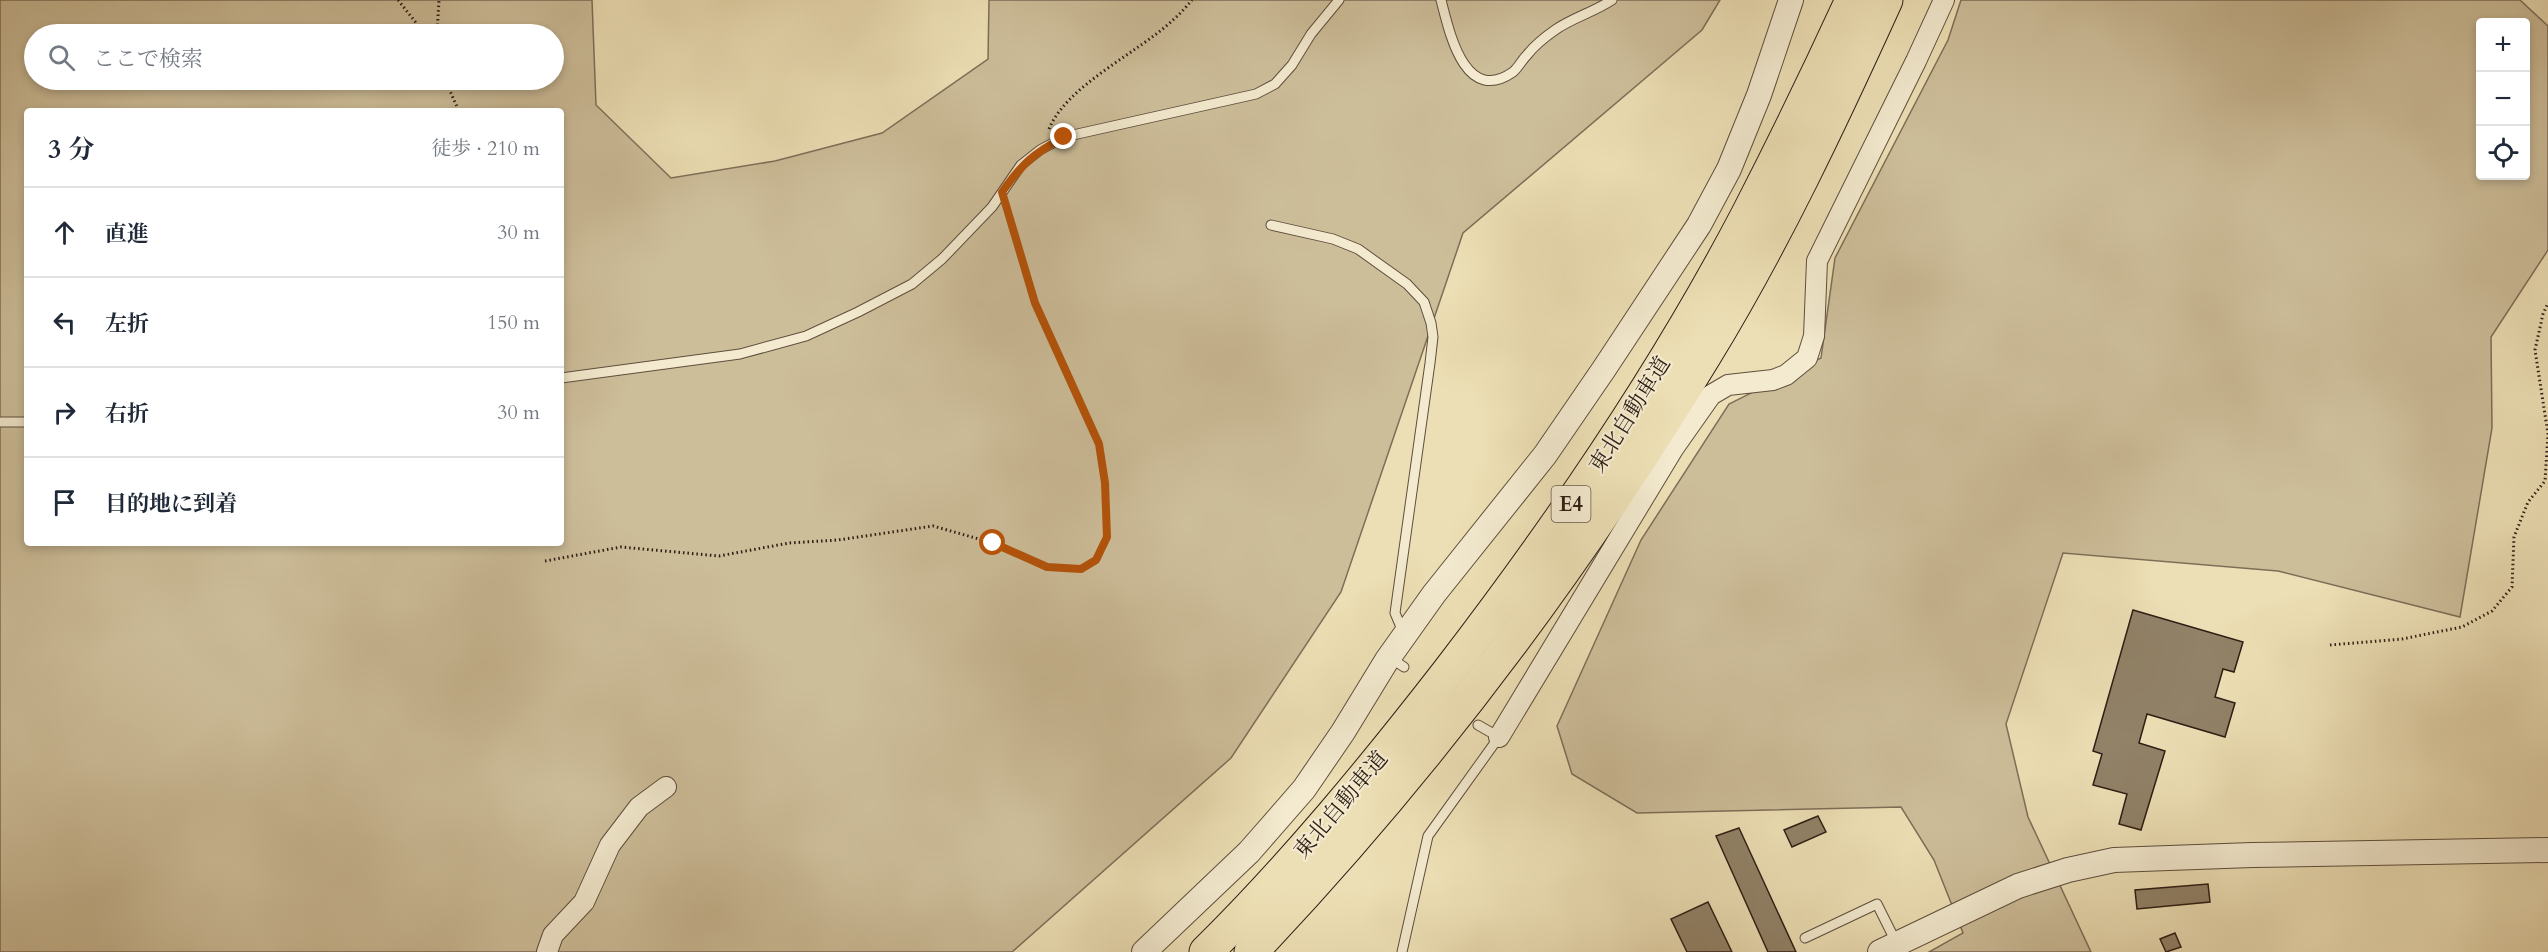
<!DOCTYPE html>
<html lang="ja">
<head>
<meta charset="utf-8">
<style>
  :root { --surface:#fff; --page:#f6f6f7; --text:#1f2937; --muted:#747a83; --line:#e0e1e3 }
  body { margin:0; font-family:Cardo,"Noto Serif JP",serif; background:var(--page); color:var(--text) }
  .controls { position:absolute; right:18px; top:18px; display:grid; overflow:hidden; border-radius:6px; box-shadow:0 3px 9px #0003 }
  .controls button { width:54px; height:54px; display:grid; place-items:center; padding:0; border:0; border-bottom:2px solid var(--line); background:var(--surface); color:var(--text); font:30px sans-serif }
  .stop { position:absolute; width:18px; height:18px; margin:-14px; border:4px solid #b45309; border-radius:50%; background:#fff }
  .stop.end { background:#b45309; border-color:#fff; box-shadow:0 2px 6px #0008 }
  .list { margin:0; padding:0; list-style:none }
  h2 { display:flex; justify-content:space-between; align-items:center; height:78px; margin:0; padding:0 24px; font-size:26px }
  h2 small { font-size:20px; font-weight:400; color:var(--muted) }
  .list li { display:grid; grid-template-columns:39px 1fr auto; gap:18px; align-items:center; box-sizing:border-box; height:90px; padding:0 24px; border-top:2px solid var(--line) }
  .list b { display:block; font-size:22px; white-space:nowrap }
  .list em { font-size:20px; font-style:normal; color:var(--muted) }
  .icon { flex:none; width:33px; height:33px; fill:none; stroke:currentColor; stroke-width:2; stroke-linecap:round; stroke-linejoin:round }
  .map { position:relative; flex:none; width:2548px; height:952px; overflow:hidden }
  .search { position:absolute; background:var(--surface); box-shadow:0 3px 9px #0003; left:24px; top:24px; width:540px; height:66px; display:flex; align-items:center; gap:15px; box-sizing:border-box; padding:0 21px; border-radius:33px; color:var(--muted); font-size:22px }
  .panel { position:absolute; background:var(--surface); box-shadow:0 3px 9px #0003; left:24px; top:108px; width:540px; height:438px; border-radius:6px }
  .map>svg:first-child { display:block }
</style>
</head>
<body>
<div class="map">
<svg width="2548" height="952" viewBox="0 0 2548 952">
  <rect width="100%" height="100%" fill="#eddfb5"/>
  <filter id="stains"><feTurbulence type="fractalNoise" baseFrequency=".00333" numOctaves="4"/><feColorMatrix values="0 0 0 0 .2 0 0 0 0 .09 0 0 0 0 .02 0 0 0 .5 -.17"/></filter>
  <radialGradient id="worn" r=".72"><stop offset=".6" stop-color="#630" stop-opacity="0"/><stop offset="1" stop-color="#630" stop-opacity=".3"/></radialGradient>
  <g fill="#cdbe9a" stroke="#7e6e58" stroke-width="1.5" fill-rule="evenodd">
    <path d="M0,0H592L596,105L671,178L775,161L882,133L988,59L989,0H1720L1702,30L1463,233L1341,592L1231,758L1012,952H0ZM34,34H554V80H34ZM27,111H561V543H27Z"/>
    <path d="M1961,0H2520L2548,26V250L2491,337L2492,428L2460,617L2278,571L2063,553L2006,724L2028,817L2091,952H1929L1963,933L1934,860L1901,807L1637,813L1572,774L1557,726L1641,540L1729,404L1821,358L1835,258L1948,40ZM2480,22H2526V176H2480Z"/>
  </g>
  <g fill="#918268" stroke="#2e1d15" stroke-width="1.5">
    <path d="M2133,610L2243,642L2234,672L2223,669L2215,697L2235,703L2225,737L2147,714L2139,743L2165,751L2141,830L2119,824L2127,794L2093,785L2102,754L2093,751Z"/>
    <path d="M1818,816L1826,832L1792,847L1784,830Z"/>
    <path d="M1739,828L1796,952H1768L1716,836Z"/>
    <path d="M2208,884L2210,902L2137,909L2135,890Z"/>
    <path d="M1708,902L1732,952H1687L1671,919Z"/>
    <path d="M2175,933L2181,947L2166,952L2160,939Z"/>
  </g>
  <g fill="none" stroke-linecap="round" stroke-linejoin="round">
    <g stroke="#5e4e3d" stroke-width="11">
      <g id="service">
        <path d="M1441,0C1449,30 1464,106 1513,72C1518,68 1522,60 1527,55C1534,46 1545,37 1555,30C1572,18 1594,12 1612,0"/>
        <path d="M1271,225L1333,239L1358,249L1407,284L1424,302L1431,323L1433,337L1430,363L1395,613L1404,634"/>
        <path d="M561,378L740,354L806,336L858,312L912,284L942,259L992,207L1021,165L1040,150L1064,137L1256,94L1275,84L1292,65L1311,34L1339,0"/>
        <path d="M0,422H27"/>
        <path d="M1389,657L1404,667"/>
        <path d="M1805,938L1877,904L1896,942"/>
        <path d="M1402,952L1428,836L1499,737L1478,725"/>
      </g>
    </g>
    <g stroke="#5e4e3d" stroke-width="22">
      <g id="minor">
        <path d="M1499,737L1673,449L1711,395L1728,385L1773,380L1786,375L1807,358L1814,336L1817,261L1916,61L1944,0"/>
        <path d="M547,952L553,935L584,902L610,845L639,807L666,787"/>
      </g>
    </g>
    <g stroke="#5e4e3d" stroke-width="26">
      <g id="tertiary">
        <path d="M1144,952L1249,852L1304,789L1343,732L1387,660L1434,594L1545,455L1604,369L1699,225L1729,169L1759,95L1791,0"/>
        <path d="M1880,952L2018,886L2068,870L2114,860L2252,855L2548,850"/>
      </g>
    </g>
    <g stroke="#2e1d15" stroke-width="35">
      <g id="motorway">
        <path d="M1206,952C1294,865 1373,769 1449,671C1559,528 1664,375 1748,214C1784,144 1819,72 1852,0"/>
        <path d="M1251,952C1423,771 1575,569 1705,355C1774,242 1831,121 1886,0"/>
      </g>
    </g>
    <g stroke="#2e1d15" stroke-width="3" stroke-dasharray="1.5 3" stroke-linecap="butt">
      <path d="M398,0L425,34"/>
      <path d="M437,34L439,0"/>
      <path d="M445,80L459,111"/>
      <path d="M1049,129C1067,85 1138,53 1173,20C1180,14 1186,7 1192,0"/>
      <path d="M545,561L621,547L719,556L789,543L838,540L933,526L993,543L1047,567L1081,569L1096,560L1107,537L1105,483L1099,444L1035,303L1007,208"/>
      <path d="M2330,645L2402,639L2462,627L2492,611L2512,587L2514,537L2528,502L2545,481L2548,434L2535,350L2543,314L2548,303"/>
    </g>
    <use href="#service" stroke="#f3eacf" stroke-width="9"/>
    <use href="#minor" stroke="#f3eacf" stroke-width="20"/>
    <use href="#tertiary" stroke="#f3eacf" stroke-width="24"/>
    <use href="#motorway" stroke="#eddfb5" stroke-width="33"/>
  </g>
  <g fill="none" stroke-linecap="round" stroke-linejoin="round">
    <path stroke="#b45309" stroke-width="8" d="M993,543L1047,567L1081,569L1096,560L1107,537L1105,483L1099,444L1035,303L1002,192C1023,163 1033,154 1064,137"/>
  </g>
  <g text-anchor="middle" stroke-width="4.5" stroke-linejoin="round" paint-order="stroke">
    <rect fill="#f3eacf" stroke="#695a4d" stroke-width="1.5" x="1551.5" y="486" width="39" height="36" rx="4.5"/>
    <g font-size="21" font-weight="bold" fill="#2e1d15">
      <text x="1571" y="511">E4</text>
    </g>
    <g font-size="22" fill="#2e1d15" stroke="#f3eacf">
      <text transform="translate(1629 414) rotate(-58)" y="8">東北自動車道</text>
      <text transform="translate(1340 804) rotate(-50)" y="8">東北自動車道</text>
    </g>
  </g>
  <rect width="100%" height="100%" filter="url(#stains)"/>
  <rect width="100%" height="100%" fill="url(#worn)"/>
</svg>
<div class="controls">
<button>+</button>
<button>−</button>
<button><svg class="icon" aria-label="locate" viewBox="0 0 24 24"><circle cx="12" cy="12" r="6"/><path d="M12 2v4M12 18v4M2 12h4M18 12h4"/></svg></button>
</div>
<div class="stop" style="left:993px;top:543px"></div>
<div class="stop end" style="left:1064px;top:137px"></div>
<div class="search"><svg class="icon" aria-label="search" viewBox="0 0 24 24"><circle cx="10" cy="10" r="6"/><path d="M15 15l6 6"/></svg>ここで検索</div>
<section class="panel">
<h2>3 分<small>徒歩 · 210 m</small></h2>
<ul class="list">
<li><svg class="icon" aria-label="ahead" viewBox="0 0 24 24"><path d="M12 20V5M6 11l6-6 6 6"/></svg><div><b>直進</b></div><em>30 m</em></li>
<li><svg class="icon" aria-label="left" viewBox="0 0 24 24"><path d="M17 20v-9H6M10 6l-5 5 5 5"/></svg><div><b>左折</b></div><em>150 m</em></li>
<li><svg class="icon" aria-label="right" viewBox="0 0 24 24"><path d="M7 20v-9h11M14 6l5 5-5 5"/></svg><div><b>右折</b></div><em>30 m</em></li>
<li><svg class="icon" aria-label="arrive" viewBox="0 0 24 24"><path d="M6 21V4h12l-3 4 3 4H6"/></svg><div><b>目的地に到着</b></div></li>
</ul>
</section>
</div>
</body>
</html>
